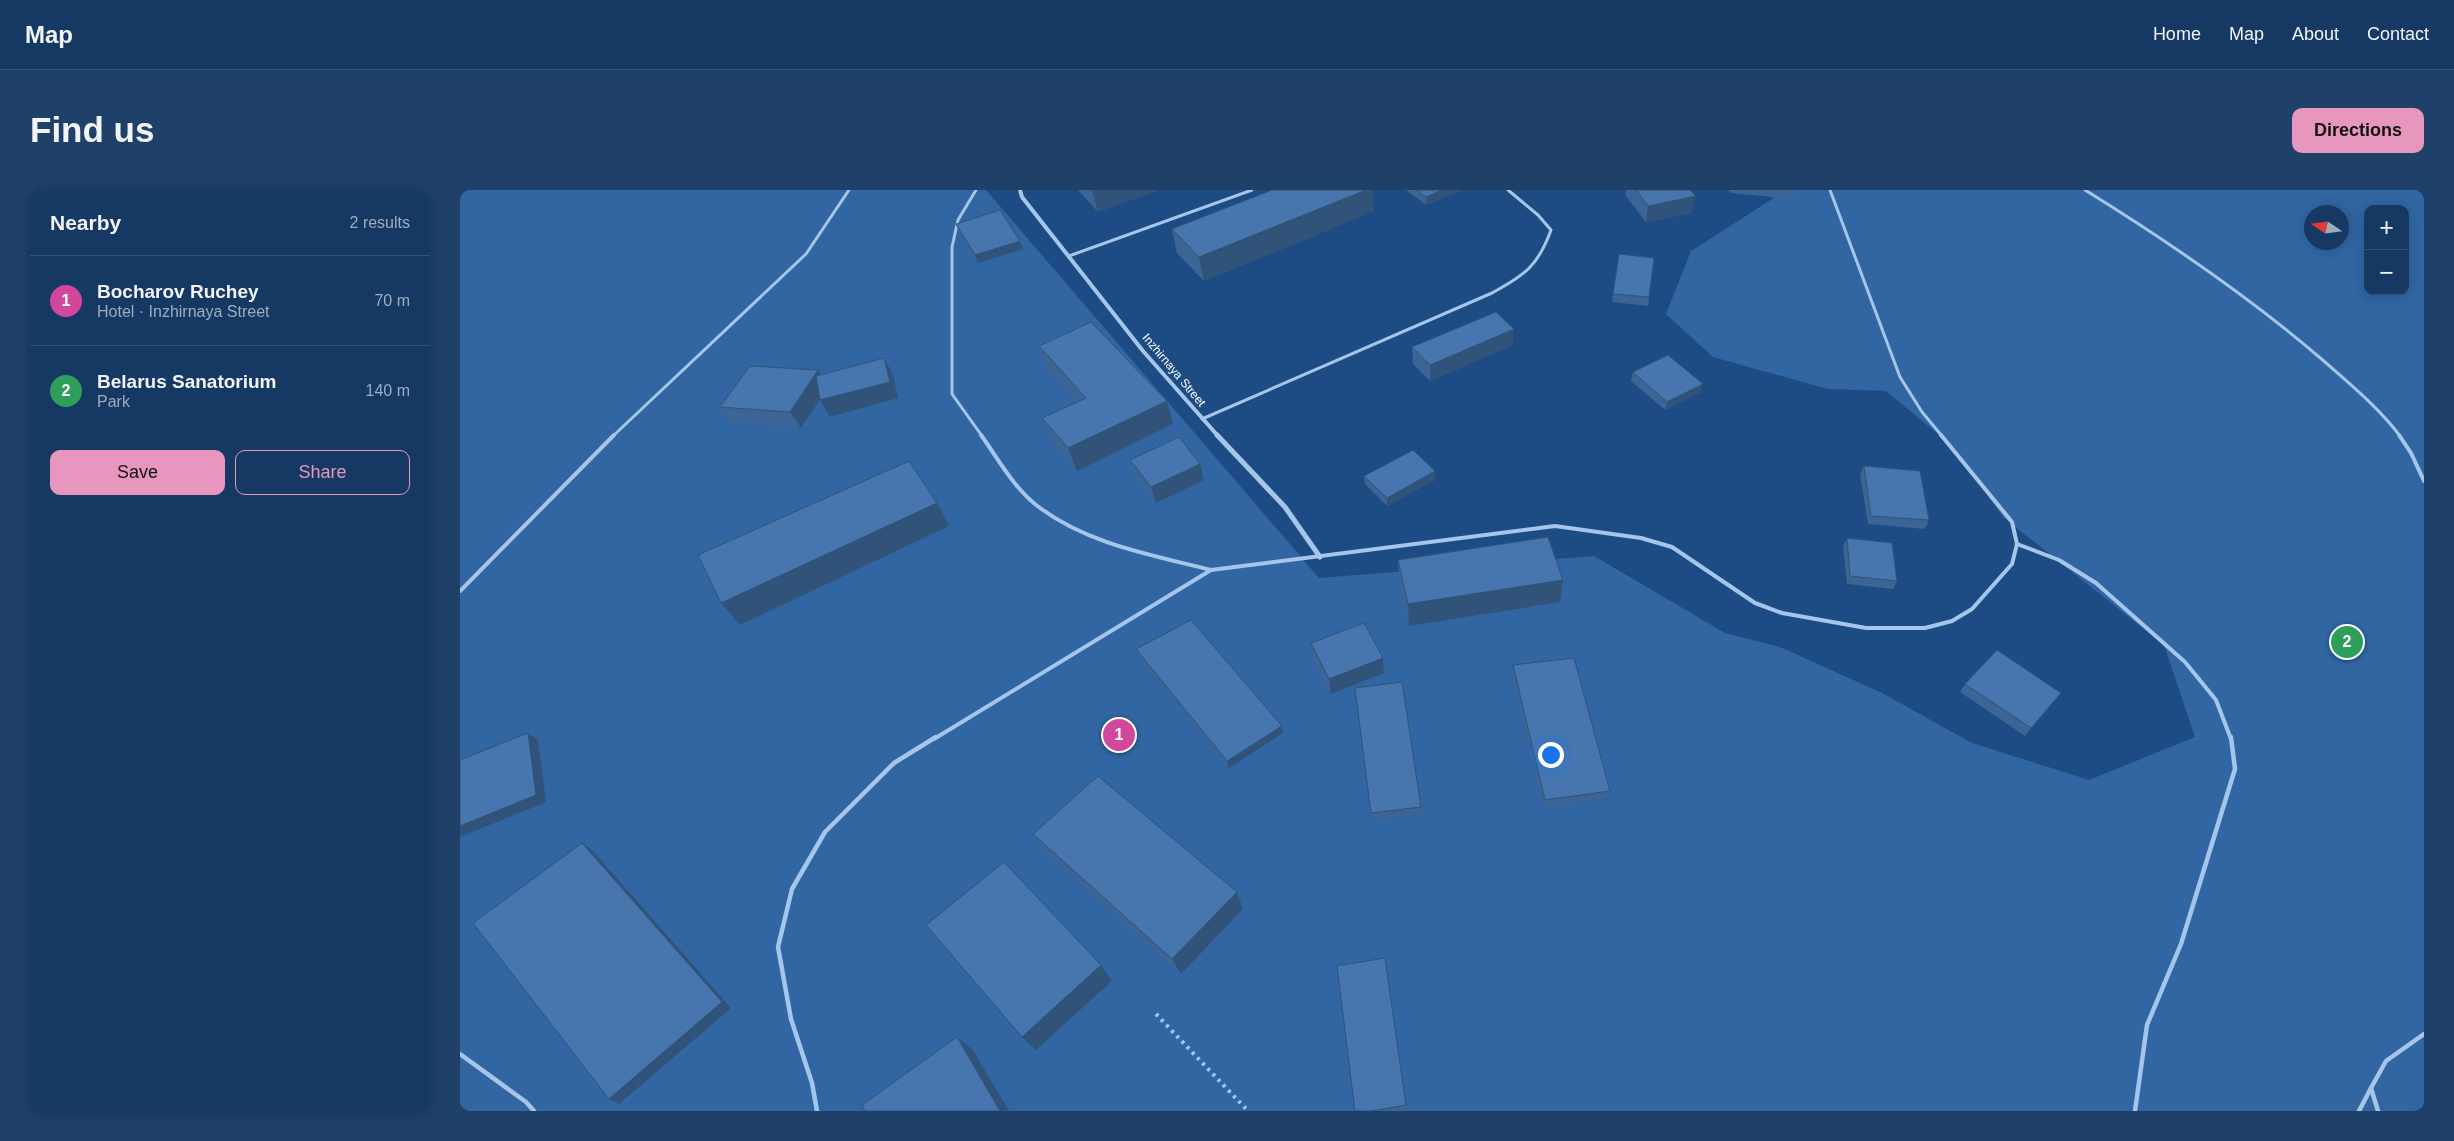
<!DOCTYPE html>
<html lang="en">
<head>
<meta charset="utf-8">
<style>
  :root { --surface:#163963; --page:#1f4069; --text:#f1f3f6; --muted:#9eacbe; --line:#355378; --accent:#e797bd }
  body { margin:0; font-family:Helvetica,sans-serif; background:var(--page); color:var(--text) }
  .controls { position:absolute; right:15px; top:15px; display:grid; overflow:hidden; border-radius:10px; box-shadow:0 2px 12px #0003 }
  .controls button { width:45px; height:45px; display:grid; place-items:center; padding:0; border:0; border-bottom:1px solid var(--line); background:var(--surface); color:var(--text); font:25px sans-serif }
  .compass { position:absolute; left:1844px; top:15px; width:45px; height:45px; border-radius:50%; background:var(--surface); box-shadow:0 2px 12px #0003; rotate:283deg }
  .you { position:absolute; left:1090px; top:564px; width:18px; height:18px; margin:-12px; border:4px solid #fff; border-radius:50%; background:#1a73e8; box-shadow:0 0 0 8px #1a73e833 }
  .badge { display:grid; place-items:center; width:32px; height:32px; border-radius:50%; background:var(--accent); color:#fff; font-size:16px; font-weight:700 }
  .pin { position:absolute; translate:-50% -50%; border:2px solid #fff; box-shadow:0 1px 5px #0006 }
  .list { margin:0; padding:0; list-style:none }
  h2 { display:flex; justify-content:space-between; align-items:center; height:65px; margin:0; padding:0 20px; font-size:21px }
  h2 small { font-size:16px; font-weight:400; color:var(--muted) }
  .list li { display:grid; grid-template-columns:32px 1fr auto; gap:15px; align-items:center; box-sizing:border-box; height:90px; padding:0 20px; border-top:1px solid var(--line) }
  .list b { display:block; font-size:19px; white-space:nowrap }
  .list p { margin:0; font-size:16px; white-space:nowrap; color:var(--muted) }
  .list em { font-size:16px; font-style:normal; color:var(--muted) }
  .actions { display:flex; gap:10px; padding:15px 20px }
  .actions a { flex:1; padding:11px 0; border:1px solid var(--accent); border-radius:10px; text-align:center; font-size:18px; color:var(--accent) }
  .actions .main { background:var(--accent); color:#111 }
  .map { position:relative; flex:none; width:1964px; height:921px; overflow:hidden; border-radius:10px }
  header { display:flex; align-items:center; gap:30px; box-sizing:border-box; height:70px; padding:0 25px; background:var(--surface); border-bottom:1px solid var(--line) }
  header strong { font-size:24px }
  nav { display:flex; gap:28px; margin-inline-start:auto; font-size:18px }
  .intro { display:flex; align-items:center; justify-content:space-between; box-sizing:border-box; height:120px; padding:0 30px }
  h1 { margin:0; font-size:35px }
  .button { padding:12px 22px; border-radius:10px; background:var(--accent); color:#111; font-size:18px; font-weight:700 }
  main { display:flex; gap:30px; padding:0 30px }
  aside { flex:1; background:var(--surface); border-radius:10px; box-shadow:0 2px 12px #0003 }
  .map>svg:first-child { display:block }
</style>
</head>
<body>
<header>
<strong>Map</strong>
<nav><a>Home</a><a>Map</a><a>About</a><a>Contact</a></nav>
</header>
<div class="intro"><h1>Find us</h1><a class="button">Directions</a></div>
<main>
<aside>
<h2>Nearby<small>2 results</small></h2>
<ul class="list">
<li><span class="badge" style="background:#d1479c">1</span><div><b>Bocharov Ruchey</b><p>Hotel · Inzhirnaya Street</p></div><em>70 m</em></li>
<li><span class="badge" style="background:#2e9e5b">2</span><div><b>Belarus Sanatorium</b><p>Park</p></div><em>140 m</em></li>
</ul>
<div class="actions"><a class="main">Save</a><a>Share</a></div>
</aside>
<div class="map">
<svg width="1964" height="921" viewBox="0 0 1964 921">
  <rect width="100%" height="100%" fill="#1d4c84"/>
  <path fill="#3166a2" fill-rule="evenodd" d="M0,0H526L859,388L1134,366L1265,443L1320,457L1422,503L1512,553L1629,590L1735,547L1704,455L1543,327L1490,254L1426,201L1368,199L1253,167L1206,124L1231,61L1317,6L1319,0H1964V921H0ZM1908,19H1945V101H1908ZM1852,22H1882V52H1852Z"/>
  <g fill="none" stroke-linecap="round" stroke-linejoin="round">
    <path stroke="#a5c5ea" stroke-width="4" stroke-dasharray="3 4.5" stroke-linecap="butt" d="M696,824L788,921"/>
    <g stroke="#a5c5ea" stroke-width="3">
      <path d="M516,0L498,30L492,57V204L522,246"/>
      <path d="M1370,0L1440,187L1462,222L1482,246"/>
      <path d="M1625,0C1709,52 1790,107 1865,172C1891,195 1919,218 1940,246"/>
      <path d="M609,66L792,0"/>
      <path d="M742,229L1032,103C1065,85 1078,76 1091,40L1078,25L1048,0"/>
      <path d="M153,246L346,64L389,0"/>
    </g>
    <g stroke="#a5c5ea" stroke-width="4">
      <path d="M521,245C539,270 555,300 580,318C630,355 693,365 751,380"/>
      <path d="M1481,245L1552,332L1557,354L1599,370L1636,393L1725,472L1756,510L1771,549"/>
      <path d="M1939,245L1951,263L1964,291"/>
      <path d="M0,401L154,245"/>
      <path d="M474,549L751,380L1095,336L1181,348L1212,357L1295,413L1322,423L1406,438H1465L1492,431L1512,419L1552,374L1557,354"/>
    </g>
    <g stroke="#a5c5ea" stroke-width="4.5">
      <path d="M0,864L66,912L74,921"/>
      <path d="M357,921L352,893L331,829L318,757L332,699L365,642L434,573L476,547"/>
      <path d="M1675,921L1687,835L1721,754L1775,579L1771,547"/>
      <path d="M1899,921L1911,898"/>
      <path d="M1918,921L1911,898L1926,871L1964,844"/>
    </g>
    <path stroke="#a5c5ea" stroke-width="4" d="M560,0L562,7L683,161L758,246"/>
    <path stroke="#a5c5ea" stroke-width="5" d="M757,245L825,317L860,367"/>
  </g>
  <g fill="#3c6595">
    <path d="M618,0H698L638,22Z"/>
    <path d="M812,0H912L914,21L744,91L717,63L712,39Z"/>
    <path d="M946,0H1003L966,15Z"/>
    <path d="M1166,0H1230L1232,23L1186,32L1165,5Z"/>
    <path d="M1268,0H1336L1334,9L1271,3Z"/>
    <path d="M496,34L560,51L563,59L518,73L499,42Z"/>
    <path d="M1159,64L1189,107L1188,116L1152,112Z"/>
    <path d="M1053,155L970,191L953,174L952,157Z"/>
    <path d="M579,156L713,234L617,281L592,252L582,228L617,212L587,179Z"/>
    <path d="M424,168L433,185L438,208L370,227L360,209L341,238L272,233L260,217L358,180L361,185Z"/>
    <path d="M1173,182L1241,202L1205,220L1171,191Z"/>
    <path d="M670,270L744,290L696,313L675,286Z"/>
    <path d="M1404,276L1469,330L1465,339L1408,334L1400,284Z"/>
    <path d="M904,286L975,290L927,316L905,294Z"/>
    <path d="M1387,348L1437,391L1433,399L1387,394L1383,356Z"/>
    <path d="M938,370L1103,390L1100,412L949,436L939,392Z"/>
    <path d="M851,453L924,483L871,504L853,468Z"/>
    <path d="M676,459L823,543L769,578L679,467Z"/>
    <path d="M1053,475L1150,601L1149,608L1084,617L1052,483Z"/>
    <path d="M1505,494L1601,503L1565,546L1500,502Z"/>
    <path d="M895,498L961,617L962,624L912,630Z"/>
    <path d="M573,644L783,719L721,784L585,662Z"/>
    <path d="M925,768L947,921H895Z"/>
  </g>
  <g fill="#315379">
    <path d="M632,0H698L638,22Z"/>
    <path d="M906,0H912L914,21L744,91L739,67Z"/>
    <path d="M982,0H1003L966,15V7Z"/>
    <path d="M1236,6L1232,23L1186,32L1188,16Z"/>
    <path d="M560,51L563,59L518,73L515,65Z"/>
    <path d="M1054,139L1053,155L970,191V175Z"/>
    <path d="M424,168L433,185L438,208L370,227L360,210Z"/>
    <path d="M358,180L368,197L341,238L330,222Z"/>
    <path d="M1243,194L1241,202L1205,220L1207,212Z"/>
    <path d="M707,211L713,234L617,281L608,258Z"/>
    <path d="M740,274L744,290L696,313L691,297Z"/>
    <path d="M975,281V290L927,316V308Z"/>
    <path d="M477,313L489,336L280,435L261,413Z"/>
    <path d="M1103,390L1100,412L949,436L948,414Z"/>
    <path d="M923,468L924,483L871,504L869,489Z"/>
    <path d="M822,536L823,543L769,578L767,571Z"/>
    <path d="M68,543L78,550L86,612L0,647V636Z"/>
    <path d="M122,653L132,660L271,818L159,914L149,909Z"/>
    <path d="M777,702L783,719L721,784L712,769Z"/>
    <path d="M641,775L652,791L576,860L562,847Z"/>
    <path d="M497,847L513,860L549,921H540Z"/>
  </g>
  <g fill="#4676ad" stroke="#315379">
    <path d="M812,0H906L739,67L712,39Z"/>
    <path d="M957,0H982L966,7Z"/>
    <path d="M1176,0H1230L1236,6L1188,16Z"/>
    <path d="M540,20L560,51L515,65L496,34Z"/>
    <path d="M1159,64L1194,68L1189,107L1153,104Z"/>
    <path d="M1036,122L1054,139L970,175L952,157Z"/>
    <path d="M631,132L707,211L608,258L582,228L626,208L579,156Z"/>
    <path d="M1208,165L1243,194L1207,212L1173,182Z"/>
    <path d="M424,168L430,192L360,210L356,186Z"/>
    <path d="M290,176L358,180L330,222L260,217Z"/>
    <path d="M719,247L740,274L691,297L670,270Z"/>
    <path d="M953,260L975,281L927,308L904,286Z"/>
    <path d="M449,271L477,313L261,413L238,365Z"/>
    <path d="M1404,276L1460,281L1469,330L1411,326Z"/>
    <path d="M1088,347L1103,390L948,414L938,370Z"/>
    <path d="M1387,348L1432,353L1437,391L1390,386Z"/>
    <path d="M731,430L822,536L767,571L676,459Z"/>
    <path d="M904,433L923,468L869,489L851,453Z"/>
    <path d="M1537,460L1601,503L1571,538L1505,494Z"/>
    <path d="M1114,468L1150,601L1085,610L1053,475Z"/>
    <path d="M942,492L961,617L911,623L895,498Z"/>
    <path d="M68,543L76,605L0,636V570Z"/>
    <path d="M638,586L777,702L712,769L573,644Z"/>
    <path d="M122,653L262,812L149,909L13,733Z"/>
    <path d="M544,672L641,775L562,847L466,735Z"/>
    <path d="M925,768L946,915L912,921H895L877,776Z"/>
    <path d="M497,847L540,921H405L402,915Z"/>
  </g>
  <g text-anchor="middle" stroke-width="5" stroke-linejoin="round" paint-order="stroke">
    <g font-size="12" fill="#fff" stroke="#1d4c84">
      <text transform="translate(714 180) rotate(50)" y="4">Inzhirnaya Street</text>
    </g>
  </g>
</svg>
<div class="controls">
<button>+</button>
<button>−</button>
</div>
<svg class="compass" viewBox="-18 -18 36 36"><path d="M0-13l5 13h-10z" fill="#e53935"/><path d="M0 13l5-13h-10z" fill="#9eacbe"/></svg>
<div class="you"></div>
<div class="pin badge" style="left:659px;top:545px;background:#d1479c">1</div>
<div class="pin badge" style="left:1887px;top:452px;background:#2e9e5b">2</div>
</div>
</main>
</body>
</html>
